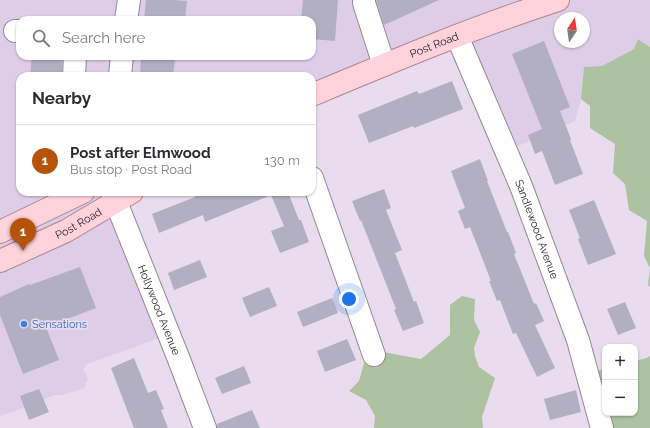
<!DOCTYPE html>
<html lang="en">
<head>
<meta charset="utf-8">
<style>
  :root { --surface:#fff; --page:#f7f7f7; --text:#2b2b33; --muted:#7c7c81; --line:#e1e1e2; --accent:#b45309 }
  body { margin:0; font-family:Raleway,sans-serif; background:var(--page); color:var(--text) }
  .controls { position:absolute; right:12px; bottom:12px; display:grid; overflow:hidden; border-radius:8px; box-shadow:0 1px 3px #0004 }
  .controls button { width:36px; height:36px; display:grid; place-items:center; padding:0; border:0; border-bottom:1px solid var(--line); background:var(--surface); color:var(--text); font:20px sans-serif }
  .compass { position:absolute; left:554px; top:12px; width:36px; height:36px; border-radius:50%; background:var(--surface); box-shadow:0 1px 3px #0004; rotate:13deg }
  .you { position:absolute; left:349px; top:299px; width:14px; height:14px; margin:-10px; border:3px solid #fff; border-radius:50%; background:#1a73e8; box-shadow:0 0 0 6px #1a73e833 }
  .badge { display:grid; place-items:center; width:26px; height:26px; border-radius:50%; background:var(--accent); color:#fff; font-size:13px; font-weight:700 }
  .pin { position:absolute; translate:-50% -33px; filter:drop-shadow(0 1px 2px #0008) }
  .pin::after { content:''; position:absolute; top:21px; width:14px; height:12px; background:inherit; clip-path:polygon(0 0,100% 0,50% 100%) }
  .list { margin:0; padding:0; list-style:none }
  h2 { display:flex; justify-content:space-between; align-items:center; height:52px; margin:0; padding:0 16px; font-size:17px }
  h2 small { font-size:13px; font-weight:400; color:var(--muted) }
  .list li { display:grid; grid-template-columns:26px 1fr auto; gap:12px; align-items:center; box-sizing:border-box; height:72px; padding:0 16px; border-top:1px solid var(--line) }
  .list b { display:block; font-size:15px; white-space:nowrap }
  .list p { margin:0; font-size:13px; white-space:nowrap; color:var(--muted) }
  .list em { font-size:13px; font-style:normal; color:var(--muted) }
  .icon { flex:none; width:22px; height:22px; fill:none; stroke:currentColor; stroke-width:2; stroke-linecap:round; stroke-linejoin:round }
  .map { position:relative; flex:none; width:650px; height:428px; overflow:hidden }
  .search { position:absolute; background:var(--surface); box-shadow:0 1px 3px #0004; left:16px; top:16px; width:300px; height:44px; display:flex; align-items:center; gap:10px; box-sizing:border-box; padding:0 14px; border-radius:12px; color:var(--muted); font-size:15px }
  .panel { position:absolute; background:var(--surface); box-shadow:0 1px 3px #0004; left:16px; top:72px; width:300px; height:124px; border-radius:12px }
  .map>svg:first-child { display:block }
</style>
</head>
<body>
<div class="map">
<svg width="650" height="428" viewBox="0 0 650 428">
  <rect width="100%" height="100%" fill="#e8dcee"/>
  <path fill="#decde6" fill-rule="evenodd" d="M0,0H650V47L639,39L634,49L602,66L584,67L581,99L575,121L509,150L459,35L312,91V76H20V192H111L165,336L87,364L83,369L88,379L84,388L63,395H54L39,402L0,416ZM560,18H584V42H560ZM20,20H312V56H20Z"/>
  <g fill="#adc2a1">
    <path d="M638,39L650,47V287L648,285L650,268L644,256L647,221L629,210L625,184L613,173L615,144L590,128V106L581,99L584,67L602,66L634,49Z"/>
    <path d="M462,296L475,299L474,320L480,332L474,348L475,356L479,367L495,378L482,417L483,428H374L375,416L366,400L349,391L359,381L369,346L383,352L421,359L450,335V305Z"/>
    <path d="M650,356V428H604L590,373L605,369V413H635V361L647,358Z"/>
  </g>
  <g fill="#b3afc2">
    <path d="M146,0H174L187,1L185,20H144Z"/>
    <path d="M303,0H338L335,41L312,39V20H301Z"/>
    <path d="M376,0H439L384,25Z"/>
    <path d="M544,41L570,107L560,111L571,139L570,140L583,174L555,185L542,151L535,154L528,135L542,129L512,54Z"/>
    <path d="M32,56H62V76H30Z"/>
    <path d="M141,56L175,58L173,76H140Z"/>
    <path d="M452,81L463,109L414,128L413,126L369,143L358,115L417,91L419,94Z"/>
    <path d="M480,159L488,181H487L507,232H508L516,253L514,254L534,304L536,303L544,321L535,325L555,368L537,377L516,333L513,334L500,300L497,301L489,281H491L470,227L465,229L458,211L465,208L451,171Z"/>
    <path d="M384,189L391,208L386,210L402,250L395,253L414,302L416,301L424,323L403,331L394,310L396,309L383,276L361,220L360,221L352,201Z"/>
    <path d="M193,192H288L299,220H301L309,242L280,253L271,231L284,226L271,195L205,222L203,215L159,233L152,214L195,197Z"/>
    <path d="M594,200L616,254L588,265L578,239L580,238L569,210Z"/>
    <path d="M200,260L207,277L174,290L168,273Z"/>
    <path d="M80,267L96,308L46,327L59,360L23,374L0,315V297L29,284L30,285Z"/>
    <path d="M269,287L277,306L250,317L242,298Z"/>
    <path d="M332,298L338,313L303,327L297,312Z"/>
    <path d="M625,302L636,328L618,335L607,309Z"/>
    <path d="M347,339L356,360L325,372L317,351Z"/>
    <path d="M134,358L148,393L156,390L164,409L161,410L168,428H134L111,368Z"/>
    <path d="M244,366L251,383L222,394L215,378Z"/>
    <path d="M39,389L49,412L29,420L20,396Z"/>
    <path d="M576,390L581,412L550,420L544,399Z"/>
    <path d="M252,410L260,428H217V424Z"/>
  </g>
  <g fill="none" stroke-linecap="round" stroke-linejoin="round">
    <g stroke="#928797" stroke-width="24">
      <g id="minor">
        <path d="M364,0V3L384,65"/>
        <path d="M126,20L129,0"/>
        <path d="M15,31H20"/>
        <path id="s1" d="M457,36L521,186L578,340L602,428"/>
        <path d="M74,76L75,56"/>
        <path d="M120,76L122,56"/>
        <path d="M312,178L374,355"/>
        <path id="s2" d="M112,192L178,357L205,428"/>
      </g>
    </g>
    <g stroke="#b4828e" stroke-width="24">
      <g id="major">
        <path id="s3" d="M312,95C393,61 474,27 558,0"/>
        <path d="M0,232L83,192"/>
        <path id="s4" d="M0,261L66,231L132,192"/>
      </g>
    </g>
    <use href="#minor" stroke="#fff" stroke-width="22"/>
    <use href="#major" stroke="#ffd3dc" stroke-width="22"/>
  </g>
  <circle fill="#3f7fe0" stroke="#e8dcee" stroke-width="1.5" cx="24" cy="324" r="4"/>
  <g text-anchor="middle" stroke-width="3.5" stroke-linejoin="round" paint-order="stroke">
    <g font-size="11" fill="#29242b" stroke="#e8dcee">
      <text dy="4" stroke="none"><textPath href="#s3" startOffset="132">Post Road</textPath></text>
      <text dy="4" stroke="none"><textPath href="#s4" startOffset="87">Post Road</textPath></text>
      <text dy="4" stroke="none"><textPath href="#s1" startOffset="209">Sandlewood Avenue</textPath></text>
      <text dy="4" stroke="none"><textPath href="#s2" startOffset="127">Hollywood Avenue</textPath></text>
    </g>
    <g font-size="11" fill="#366cbe" stroke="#e8dcee" text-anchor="start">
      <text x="32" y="328">Sensations</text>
    </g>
  </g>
</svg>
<div class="controls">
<button>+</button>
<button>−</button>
</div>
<svg class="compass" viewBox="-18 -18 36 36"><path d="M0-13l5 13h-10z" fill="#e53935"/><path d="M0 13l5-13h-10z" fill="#7c7c81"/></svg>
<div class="you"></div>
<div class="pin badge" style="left:23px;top:251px">1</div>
<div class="search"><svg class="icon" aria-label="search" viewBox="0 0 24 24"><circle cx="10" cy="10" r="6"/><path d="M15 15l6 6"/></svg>Search here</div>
<section class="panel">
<h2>Nearby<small></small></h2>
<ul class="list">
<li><span class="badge">1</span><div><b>Post after Elmwood</b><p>Bus stop · Post Road</p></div><em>130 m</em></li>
</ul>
</section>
</div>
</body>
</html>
